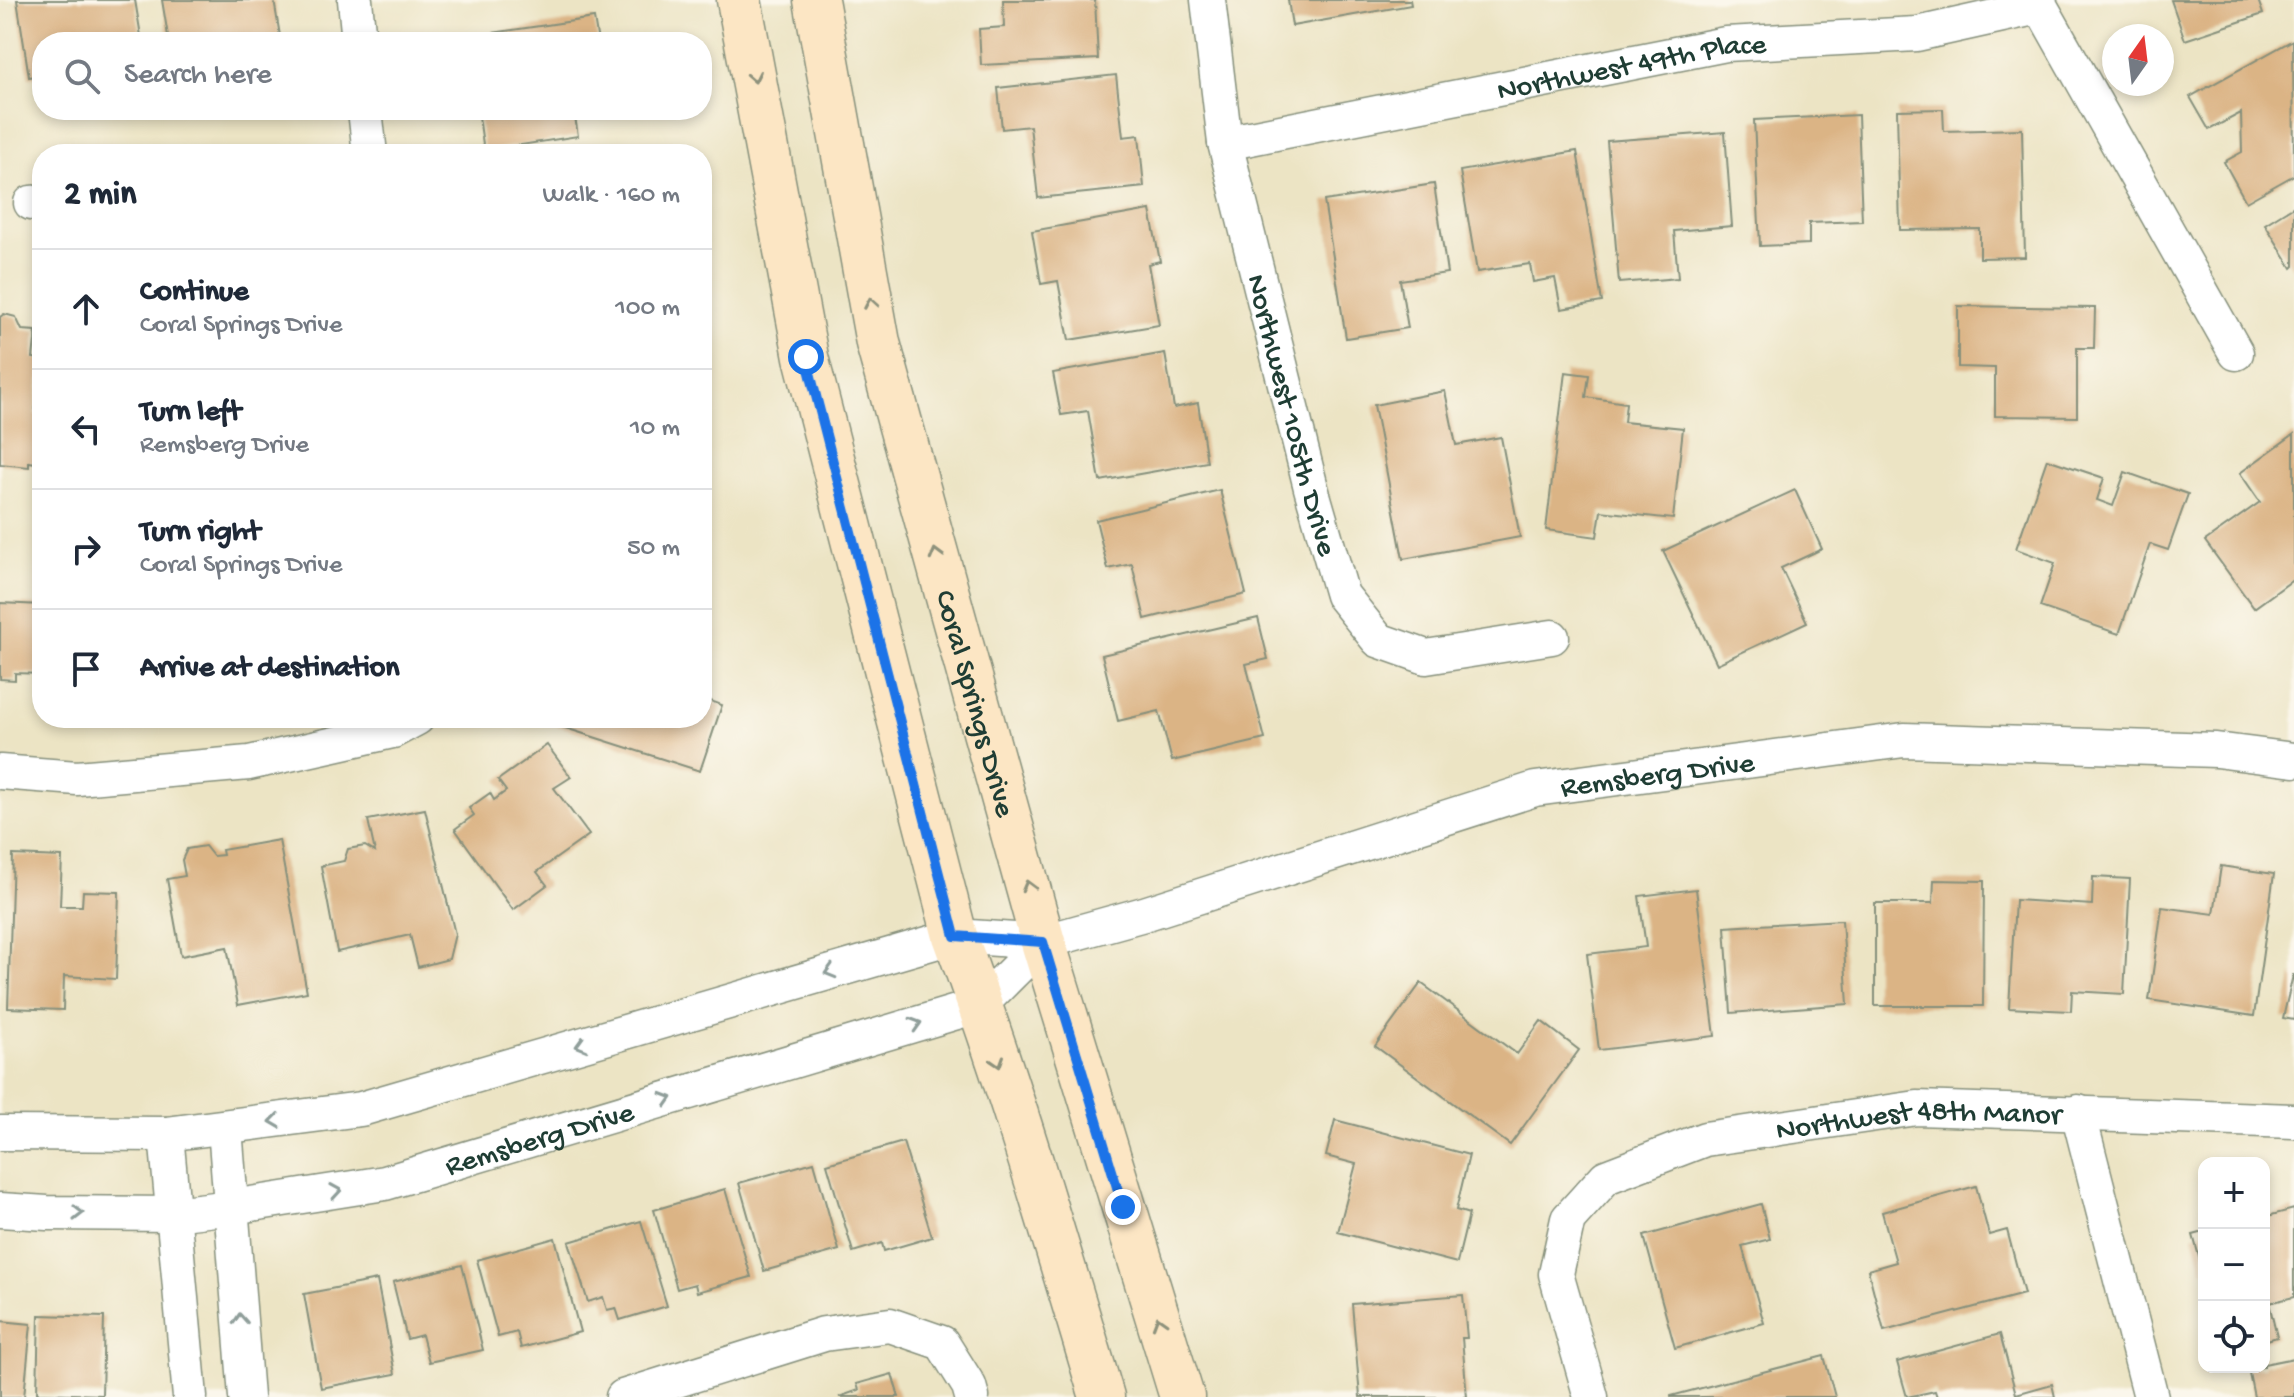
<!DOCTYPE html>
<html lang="en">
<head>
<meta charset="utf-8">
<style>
  :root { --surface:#fff; --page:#f6f6f7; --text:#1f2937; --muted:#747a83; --line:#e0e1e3 }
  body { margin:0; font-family:"Gochi Hand",sans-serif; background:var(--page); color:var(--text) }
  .controls { position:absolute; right:24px; bottom:24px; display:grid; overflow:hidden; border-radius:16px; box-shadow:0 4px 12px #0003 }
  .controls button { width:72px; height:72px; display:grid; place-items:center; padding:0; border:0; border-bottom:2px solid var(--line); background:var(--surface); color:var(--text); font:40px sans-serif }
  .compass { position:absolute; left:2102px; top:24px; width:72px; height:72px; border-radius:50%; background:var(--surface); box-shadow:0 4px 12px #0003; rotate:14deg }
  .stop { position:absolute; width:24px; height:24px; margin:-18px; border:6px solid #1a73e8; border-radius:50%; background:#fff }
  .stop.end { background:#1a73e8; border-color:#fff; box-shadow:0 2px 8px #0008 }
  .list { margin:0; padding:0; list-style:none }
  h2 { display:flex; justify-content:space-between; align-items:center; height:104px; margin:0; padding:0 32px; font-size:34px }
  h2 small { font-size:26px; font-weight:400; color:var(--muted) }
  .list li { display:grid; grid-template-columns:52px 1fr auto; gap:24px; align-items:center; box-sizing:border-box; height:120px; padding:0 32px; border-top:2px solid var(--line) }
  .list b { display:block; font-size:30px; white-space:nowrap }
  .list p { margin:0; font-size:26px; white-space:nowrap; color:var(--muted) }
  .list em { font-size:26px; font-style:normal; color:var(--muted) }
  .icon { flex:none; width:44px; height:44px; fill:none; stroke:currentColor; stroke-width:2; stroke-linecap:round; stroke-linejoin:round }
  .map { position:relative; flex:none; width:2294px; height:1397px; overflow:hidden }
  .search { position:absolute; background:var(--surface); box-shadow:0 4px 12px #0003; left:32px; top:32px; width:680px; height:88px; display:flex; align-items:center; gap:20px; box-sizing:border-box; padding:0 28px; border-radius:32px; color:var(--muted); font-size:30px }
  .panel { position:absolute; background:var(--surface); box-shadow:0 4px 12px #0003; left:32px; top:144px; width:680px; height:584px; border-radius:32px }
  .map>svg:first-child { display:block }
</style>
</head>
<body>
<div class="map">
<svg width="2294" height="1397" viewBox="0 0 2294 1397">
  <rect width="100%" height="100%" fill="#fbf7ec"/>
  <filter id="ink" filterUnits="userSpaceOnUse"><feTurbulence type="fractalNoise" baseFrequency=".0125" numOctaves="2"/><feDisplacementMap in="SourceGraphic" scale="16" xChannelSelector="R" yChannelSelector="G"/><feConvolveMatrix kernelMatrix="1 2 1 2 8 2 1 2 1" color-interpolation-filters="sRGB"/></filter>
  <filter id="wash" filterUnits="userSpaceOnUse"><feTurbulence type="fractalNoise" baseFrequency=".006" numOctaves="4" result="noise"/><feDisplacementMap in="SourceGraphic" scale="32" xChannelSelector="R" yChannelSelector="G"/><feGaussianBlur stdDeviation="1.8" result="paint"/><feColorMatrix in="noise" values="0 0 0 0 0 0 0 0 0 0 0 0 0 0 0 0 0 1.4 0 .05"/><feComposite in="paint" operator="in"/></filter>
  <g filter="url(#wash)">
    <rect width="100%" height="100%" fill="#ece4c4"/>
    <g id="blocks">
      <g fill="#dbb485">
        <path d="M17,0H135L142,42H42V75L29,77Z"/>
        <path d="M162,0H274L281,42H169Z"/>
        <path d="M1003,0H1095L1098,59L981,65L979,29L1004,27Z"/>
        <path d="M1288,0H1410L1411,5L1292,26Z"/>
        <path d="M2171,0H2258L2263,14L2185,40Z"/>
        <path d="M594,18L598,42H445V40Z"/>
        <path d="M2293,40L2294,175L2246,202L2224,162L2242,152L2241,113L2209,130L2190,97Z"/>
        <path d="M1116,75L1123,137L1139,135L1144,187L1038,198L1030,126L1002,129L998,88Z"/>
        <path d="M1943,109L1944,131L2022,129L2025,257L1980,258V229L1900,230L1897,110Z"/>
        <path d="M478,110H574L578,136L484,151Z"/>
        <path d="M1858,115L1862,221L1809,223V244L1760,246L1754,120Z"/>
        <path d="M1725,132L1732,226L1674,231L1678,278L1619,283L1607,141Z"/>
        <path d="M1577,151L1602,302L1561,309L1555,278L1533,282L1530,264L1477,272L1460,171Z"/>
        <path d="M1434,184L1447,273L1400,280L1408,328L1346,338L1324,201Z"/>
        <path d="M2294,206V266L2292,268L2265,224Z"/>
        <path d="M1150,210L1160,261L1148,264L1159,325L1069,340L1058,281L1041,284L1032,231Z"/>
        <path d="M1958,306L2095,308L2094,348H2077V417L1995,416V368L1958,367Z"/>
        <path d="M4,314L16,317L22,330L36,331L33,358L41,359L35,414L42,415V464L29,462V467L0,464V317Z"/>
        <path d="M1165,353L1174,408L1198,403L1207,462L1100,481L1088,411L1061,415L1053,373Z"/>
        <path d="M1565,372L1589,375L1586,397L1626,403L1624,422L1683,428L1673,519L1601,511L1597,537L1546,530Z"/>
        <path d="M1445,391L1456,445L1501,437L1520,537L1403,559L1374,405Z"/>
        <path d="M2294,434V579L2254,608L2205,541L2260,502L2240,473Z"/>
        <path d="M2047,459L2104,478L2097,500L2113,506L2125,472L2188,494L2168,550L2150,544L2119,634L2040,607L2055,563L2016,549Z"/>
        <path d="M1220,490L1246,594L1145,619L1132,564L1108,569L1096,520Z"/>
        <path d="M1795,490L1822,549L1781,568L1807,622L1717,664L1663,551Z"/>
        <path d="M0,603L42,605V674L15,673V680L0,679Z"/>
        <path d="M1258,618L1268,659L1246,664L1265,739L1172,761L1159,711L1118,721L1102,655Z"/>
        <path d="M702,698L722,705L700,771L556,725L558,718H702Z"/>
        <path d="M547,745L571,777L554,788L589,835L537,872L547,885L513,910L455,829L474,815L469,808L490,793L494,800L506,791L498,780Z"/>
        <path d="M425,809L455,934L449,959L418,967L410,935L337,952L321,866L344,861L348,849L365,846L375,852L368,820Z"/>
        <path d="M279,840L307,992L238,1005L227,947L181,956L167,879L185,876L182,860L187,849L205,846L213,856L223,855L222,850Z"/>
        <path d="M13,855L62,857L60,906H82L83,891L119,892L116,979L64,976L63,1010L8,1008Z"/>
        <path d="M2221,866L2274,874L2254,1016L2149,1000L2162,907L2214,914Z"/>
        <path d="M2093,877L2130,879L2124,994L2072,991L2071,1011L2009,1008L2015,900L2092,905Z"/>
        <path d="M1934,880L1984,881L1983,1006H1875V903H1933Z"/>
        <path d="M1696,889L1715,1036L1599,1050L1587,954L1646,947L1639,896Z"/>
        <path d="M1842,920L1848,1004L1731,1013L1725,927Z"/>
        <path d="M2293,975H2294V1020L2283,1018Z"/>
        <path d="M1421,983L1517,1054L1541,1021L1579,1050L1510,1145L1375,1046Z"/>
        <path d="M1335,1120L1469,1155L1456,1210L1469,1214L1457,1263L1338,1232L1356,1164L1326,1156Z"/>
        <path d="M903,1142L932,1237L884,1251L882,1243L853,1252L827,1164Z"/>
        <path d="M814,1162L839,1250L764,1271L739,1183Z"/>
        <path d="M1976,1186L1989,1235L2007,1230L2024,1294L1884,1331L1868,1270L1896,1262L1882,1212Z"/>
        <path d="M725,1189L751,1277L697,1292L695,1284L677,1289L654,1210Z"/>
        <path d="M1761,1204L1770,1239L1742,1246L1764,1323L1675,1348L1644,1236Z"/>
        <path d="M2294,1209V1297L2269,1303L2277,1337L2264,1341V1217Z"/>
        <path d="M641,1221L667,1306L620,1320L616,1308L607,1310L603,1297L588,1302L569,1242Z"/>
        <path d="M2204,1232V1271H2203L2193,1235Z"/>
        <path d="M555,1238L580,1332L521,1348L517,1332L498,1337L477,1260Z"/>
        <path d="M462,1265L483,1350L429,1362L422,1335L407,1339L393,1282Z"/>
        <path d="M377,1280L395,1374L321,1388L304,1294Z"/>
        <path d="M1463,1295L1467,1338H1462L1467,1397H1360L1352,1304Z"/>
        <path d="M39,1315L104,1317L102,1395L37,1393Z"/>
        <path d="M0,1321L31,1324L24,1397H0Z"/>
        <path d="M2000,1334L2016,1394L2052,1384L2055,1397H1937L1935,1391L1907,1397L1897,1362Z"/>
        <path d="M1824,1356L1835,1397H1671V1396Z"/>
        <path d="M2294,1358V1397H2254L2248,1368L2264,1367V1364Z"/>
        <path d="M892,1374L899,1397H839L859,1390L857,1384Z"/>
      </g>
    </g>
  </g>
  <g filter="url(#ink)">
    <use href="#blocks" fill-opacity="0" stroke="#86907c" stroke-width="2"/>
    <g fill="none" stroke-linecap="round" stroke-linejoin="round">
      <g stroke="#86907c" stroke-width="37">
        <g id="minor">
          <path d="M355,0L359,42"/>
          <path id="s1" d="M1208,0L1225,143L1311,488L1342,595L1378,640L1426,657L1552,637"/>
          <path d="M2037,0L2236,353"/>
          <path d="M365,110L370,154"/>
          <path id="s2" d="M1225,143L1726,44L1917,34L2039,7"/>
          <path d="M31,203L42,202"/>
          <path d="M0,772L77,778L249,763L393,731L417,718"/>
          <path d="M2078,1112L2151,1397"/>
          <path d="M225,1128L246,1397"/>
          <path id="s3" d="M0,1133L166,1134L361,1109L955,936L1043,942L1144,914L1535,789L1904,740L2216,750L2294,760"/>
          <path d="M166,1134L190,1397"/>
          <path id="s4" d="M0,1210L47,1213L173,1214L232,1207L385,1183L980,1005L1043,942"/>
          <path d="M623,1397L824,1334L890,1325L942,1343L969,1386L972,1397"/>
          <path id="s5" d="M1591,1397L1556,1274L1568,1219L1606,1177L1705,1139L1917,1108L2294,1121"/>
        </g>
      </g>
      <g stroke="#86907c" stroke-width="47">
        <g id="secondary">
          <path d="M739,0L806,357L955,936C1011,1088 1056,1243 1102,1397"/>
          <path id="s6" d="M816,0L878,343L1043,942L1182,1397"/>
        </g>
      </g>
      <use href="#minor" stroke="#fff" stroke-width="34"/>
      <use href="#secondary" stroke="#fce6c4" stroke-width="44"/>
    </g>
    <defs><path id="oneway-chevron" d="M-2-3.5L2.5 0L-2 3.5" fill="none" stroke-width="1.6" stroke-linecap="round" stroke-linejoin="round" transform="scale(2)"/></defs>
    <g stroke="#8e927c">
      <use href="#oneway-chevron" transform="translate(754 77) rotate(79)"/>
      <use href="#oneway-chevron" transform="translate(871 303) rotate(-100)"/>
      <use href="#oneway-chevron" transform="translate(936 554) rotate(-105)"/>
      <use href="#oneway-chevron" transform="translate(1028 886) rotate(-105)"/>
      <use href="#oneway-chevron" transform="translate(998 1062) rotate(72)"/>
      <use href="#oneway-chevron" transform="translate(1159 1322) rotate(-107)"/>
    </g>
    <g stroke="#8f9e9a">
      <use href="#oneway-chevron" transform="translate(830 972) rotate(164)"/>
      <use href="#oneway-chevron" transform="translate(916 1024) rotate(-17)"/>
      <use href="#oneway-chevron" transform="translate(581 1045) rotate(164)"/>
      <use href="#oneway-chevron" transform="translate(667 1099) rotate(-17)"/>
      <use href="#oneway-chevron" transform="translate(275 1121) rotate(172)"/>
      <use href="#oneway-chevron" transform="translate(336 1191) rotate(-9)"/>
      <use href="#oneway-chevron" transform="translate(78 1213)"/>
      <use href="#oneway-chevron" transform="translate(240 1319) rotate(-94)"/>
    </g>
  </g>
  <g fill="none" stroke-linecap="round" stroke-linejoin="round" filter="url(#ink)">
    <path stroke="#1a73e8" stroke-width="10" d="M806,357L955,936L1043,942L1123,1207"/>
  </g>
  <g text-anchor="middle" stroke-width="7" stroke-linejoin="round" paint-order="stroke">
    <g font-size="30" fill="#1f3d34" stroke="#fbf7ec">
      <text dy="10" stroke="none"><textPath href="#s2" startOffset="414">Northwest 49th Place</textPath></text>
      <text dy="10" stroke="none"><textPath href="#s1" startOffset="424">Northwest 105th Drive</textPath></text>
      <text dy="10" stroke="none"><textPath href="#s6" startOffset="722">Coral Springs Drive</textPath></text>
      <text dy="10" stroke="none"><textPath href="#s3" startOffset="1708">Remsberg Drive</textPath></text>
      <text dy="10" stroke="none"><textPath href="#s5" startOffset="562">Northwest 48th Manor</textPath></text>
      <text dy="10" stroke="none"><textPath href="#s4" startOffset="548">Remsberg Drive</textPath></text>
    </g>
  </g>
</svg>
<div class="controls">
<button>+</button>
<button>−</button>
<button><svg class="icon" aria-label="locate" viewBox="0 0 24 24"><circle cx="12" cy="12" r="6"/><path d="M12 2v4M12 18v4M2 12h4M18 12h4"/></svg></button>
</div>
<svg class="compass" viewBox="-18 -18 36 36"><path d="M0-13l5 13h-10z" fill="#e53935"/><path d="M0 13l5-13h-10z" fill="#747a83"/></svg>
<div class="stop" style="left:806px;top:357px"></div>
<div class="stop end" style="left:1123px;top:1207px"></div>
<div class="search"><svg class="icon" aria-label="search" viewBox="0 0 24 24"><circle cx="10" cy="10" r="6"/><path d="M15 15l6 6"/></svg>Search here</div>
<section class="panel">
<h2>2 min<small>Walk · 160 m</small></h2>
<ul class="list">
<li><svg class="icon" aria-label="ahead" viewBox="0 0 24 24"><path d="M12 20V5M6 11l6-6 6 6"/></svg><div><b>Continue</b><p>Coral Springs Drive</p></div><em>100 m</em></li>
<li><svg class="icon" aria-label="left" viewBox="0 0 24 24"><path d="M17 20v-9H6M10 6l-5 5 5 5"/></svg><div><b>Turn left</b><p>Remsberg Drive</p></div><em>10 m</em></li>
<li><svg class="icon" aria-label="right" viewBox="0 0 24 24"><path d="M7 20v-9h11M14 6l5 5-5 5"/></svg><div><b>Turn right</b><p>Coral Springs Drive</p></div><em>50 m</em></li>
<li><svg class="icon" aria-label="arrive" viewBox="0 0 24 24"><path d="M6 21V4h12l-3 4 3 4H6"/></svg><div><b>Arrive at destination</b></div></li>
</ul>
</section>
</div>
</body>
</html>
